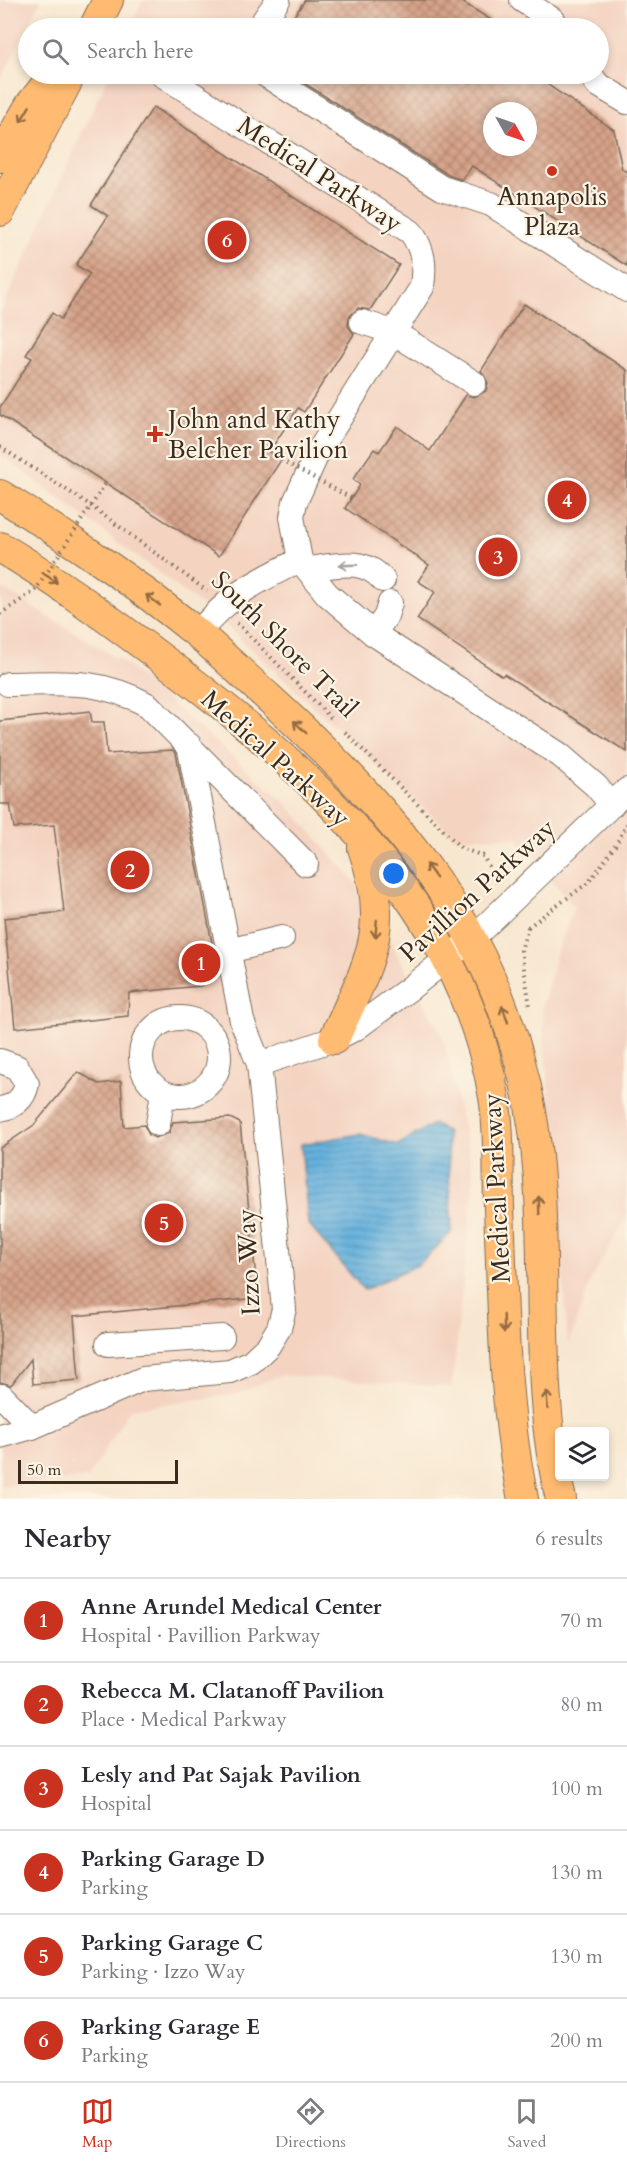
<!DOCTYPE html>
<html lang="en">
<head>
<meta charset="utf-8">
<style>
  :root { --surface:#fff; --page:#f7f7f7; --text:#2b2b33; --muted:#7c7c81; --line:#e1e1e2; --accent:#c8321e }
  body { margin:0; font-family:Cardo,serif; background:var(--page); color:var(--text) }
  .controls { position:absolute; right:18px; bottom:18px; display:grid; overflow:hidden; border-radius:6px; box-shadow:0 3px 9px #0003 }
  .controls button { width:54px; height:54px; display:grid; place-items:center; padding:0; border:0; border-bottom:2px solid var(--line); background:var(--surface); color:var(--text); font:30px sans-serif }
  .compass { position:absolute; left:483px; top:102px; width:54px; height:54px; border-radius:50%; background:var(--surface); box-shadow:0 3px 9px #0003; rotate:130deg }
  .scale { position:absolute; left:18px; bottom:15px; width:160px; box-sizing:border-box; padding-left:6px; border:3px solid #3b2a1e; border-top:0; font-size:16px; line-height:21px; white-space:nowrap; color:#3b2a1e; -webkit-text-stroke:4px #fcf5e5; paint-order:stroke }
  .you { position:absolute; left:394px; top:874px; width:21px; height:21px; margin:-15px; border:4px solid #fff; border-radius:50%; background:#1a73e8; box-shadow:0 0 0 9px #1a73e833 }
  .badge { display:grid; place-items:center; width:39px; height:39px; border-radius:50%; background:var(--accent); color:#fff; font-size:20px; font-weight:700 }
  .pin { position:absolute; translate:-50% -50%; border:3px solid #fff; box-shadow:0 2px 6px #0006 }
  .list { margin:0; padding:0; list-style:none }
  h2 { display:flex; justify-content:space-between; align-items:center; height:78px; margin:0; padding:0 24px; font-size:26px }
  h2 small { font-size:20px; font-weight:400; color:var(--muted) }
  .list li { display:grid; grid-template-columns:39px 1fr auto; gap:18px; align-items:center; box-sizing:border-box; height:84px; padding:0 24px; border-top:2px solid var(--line) }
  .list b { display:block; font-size:22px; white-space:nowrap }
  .list p { margin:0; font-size:20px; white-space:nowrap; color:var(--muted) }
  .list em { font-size:20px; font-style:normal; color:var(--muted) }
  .icon { flex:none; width:33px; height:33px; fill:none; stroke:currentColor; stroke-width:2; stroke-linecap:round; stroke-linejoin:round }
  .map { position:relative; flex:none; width:627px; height:1499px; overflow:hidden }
  .search { position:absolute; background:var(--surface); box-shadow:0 3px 9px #0003; left:18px; right:18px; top:18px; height:66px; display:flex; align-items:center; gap:15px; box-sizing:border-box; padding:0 21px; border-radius:33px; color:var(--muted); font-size:22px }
  .sheet { height:582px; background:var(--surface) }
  nav { display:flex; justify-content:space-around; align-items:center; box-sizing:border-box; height:84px; border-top:2px solid var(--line); background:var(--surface); font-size:16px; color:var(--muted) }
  nav a { display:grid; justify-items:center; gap:3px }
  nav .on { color:var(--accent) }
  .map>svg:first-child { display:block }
</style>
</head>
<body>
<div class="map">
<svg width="627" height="1499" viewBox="0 0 627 1499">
  <defs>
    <pattern id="water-rules" width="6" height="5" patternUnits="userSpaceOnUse" patternTransform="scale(1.5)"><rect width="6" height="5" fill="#65b1de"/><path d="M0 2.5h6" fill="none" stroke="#5490b3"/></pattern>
    <pattern id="building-cross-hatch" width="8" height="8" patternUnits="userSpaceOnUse" patternTransform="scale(1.5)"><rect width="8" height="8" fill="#d7a389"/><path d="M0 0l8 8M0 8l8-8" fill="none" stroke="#b0856f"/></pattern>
  </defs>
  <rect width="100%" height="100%" fill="#fcf5e5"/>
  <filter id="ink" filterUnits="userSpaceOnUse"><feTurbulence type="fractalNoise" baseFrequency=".0167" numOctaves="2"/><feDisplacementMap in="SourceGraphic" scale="12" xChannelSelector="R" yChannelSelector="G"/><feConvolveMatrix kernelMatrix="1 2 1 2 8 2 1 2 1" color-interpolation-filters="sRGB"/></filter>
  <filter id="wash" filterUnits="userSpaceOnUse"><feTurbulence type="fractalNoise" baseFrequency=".008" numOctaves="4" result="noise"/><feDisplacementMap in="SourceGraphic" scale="24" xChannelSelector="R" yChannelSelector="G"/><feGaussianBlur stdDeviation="1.35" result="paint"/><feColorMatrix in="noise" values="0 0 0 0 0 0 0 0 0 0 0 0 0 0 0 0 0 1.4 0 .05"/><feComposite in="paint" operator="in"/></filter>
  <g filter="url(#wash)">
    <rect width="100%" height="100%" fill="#f8e7d0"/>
    <g fill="#f4d3c1" fill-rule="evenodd">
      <path d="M0,0H41L0,81Z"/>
      <path d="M143,0H627V331L623,330L627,332V1216L590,1282L568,1345L542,1009L557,951L574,907L517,838L455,837L212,613L0,454V313L109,74H598V28H129ZM492,111H528V147H492Z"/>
      <path d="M0,587L124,663L286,803L361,889L443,1037L474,1176L452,1387L280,1375L238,1394L130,1409L88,1478L0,1486Z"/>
    </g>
    <path fill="url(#water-rules)" stroke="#506e7e" stroke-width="1.5" d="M433,1124L447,1132L452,1232L419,1264L364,1290L308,1224L301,1144L360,1134L398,1145Z"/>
    <g id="blocks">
      <g fill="url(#building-cross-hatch)" fill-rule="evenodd">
        <path d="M305,0H459L504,28H286Z"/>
        <path d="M290,74H532L614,130L622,169L627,172V266L472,166L462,180L450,176ZM492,111H528V147H492Z"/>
        <path d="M153,107L399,265L370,310L358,308L349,317L348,326L354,334L304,412L298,408L269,452L281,460L219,556L0,415V407L32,358L26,355L52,313L61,319L90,274L76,265L108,216L91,205Z"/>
        <path d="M524,304L627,370V752L504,674L502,676L417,619L435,592L418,581L429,565L345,508L360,485L353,479L374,449L379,452L397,426L430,451L466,395L474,397L486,391L488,383L481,371Z"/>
        <path d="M90,711L92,722H104L107,754L173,750L176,753L217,969L210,981L200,986L129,993L128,1016L15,1028L4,918L64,912L54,825L14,828L10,804H0V721Z"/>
        <path d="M78,1072L99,1084L121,1081L124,1127L144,1125L149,1135L155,1138L169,1133L173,1122L230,1118L240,1123L258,1298L74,1316L79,1380L33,1384L31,1359L11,1385L0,1382V1148L34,1125Z"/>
      </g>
    </g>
  </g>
  <g filter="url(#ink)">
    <use href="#blocks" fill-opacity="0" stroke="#7d6c5c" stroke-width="1.5"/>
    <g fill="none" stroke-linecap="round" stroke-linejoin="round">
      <g stroke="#7d6c5c" stroke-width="26">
        <g id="minor">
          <path d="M522,0L553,20L558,28"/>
          <path d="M264,28V20L278,0"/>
          <path d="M161,74L411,232C424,251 425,264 422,287L317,454L295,502L292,517L300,560L327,594L374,634L560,755L596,786L612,805"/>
          <path d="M264,74L442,188L491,204L627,290"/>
          <path d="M590,74L597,84L627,102"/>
          <path d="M362,322L393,332L474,383"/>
          <path d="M308,569C335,566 363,556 383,580"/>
          <path d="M197,634C233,592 252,584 300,560"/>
          <path d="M374,634L386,616L390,603"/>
          <path d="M8,684C64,683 97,678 148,705L306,864"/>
          <path d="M228,951L282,938"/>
          <circle cx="180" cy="1057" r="39"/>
          <path d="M0,1061L17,1067L27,1084C24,1099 14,1107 0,1109"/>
          <path d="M259,1064L334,1039L356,1028L409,989L473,938L627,790"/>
          <path d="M158,1124L163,1093"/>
          <path d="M108,1344L222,1337"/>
          <path d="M2,1396L32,1427"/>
          <path d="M0,1436L32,1427L143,1379L230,1371L251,1362L268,1346L279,1328L284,1309L259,1064L242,1021L189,745"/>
        </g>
      </g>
      <g stroke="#7d6c5c" stroke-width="32">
        <g id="major">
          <path d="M94,28L108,0"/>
          <path d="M0,157L31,104L55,74"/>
          <path d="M0,211L71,74"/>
          <path d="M0,495C68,538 135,582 197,633C222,654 245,677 270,699C398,816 497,930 530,1106C554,1235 529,1371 561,1499"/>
          <path d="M0,547C54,579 104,616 154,653C304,764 461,903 494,1097C500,1132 498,1172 499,1208C503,1305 503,1403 523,1499"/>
          <path d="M334,1039C367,966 393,930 363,848"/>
        </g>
      </g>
      <g stroke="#7d6c5c" stroke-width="4" stroke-dasharray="1.5 4.5" stroke-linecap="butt">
        <path d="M0,447L87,503L207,591"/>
        <path d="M237,623L333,720"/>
        <path d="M345,732L461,848L483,856L499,885"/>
        <path d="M528,927L521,950L530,1006"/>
        <path d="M528,927L589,882L615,846L627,824"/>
      </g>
      <use href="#minor" stroke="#fff" stroke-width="24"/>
      <use href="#major" stroke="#ffbb71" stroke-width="30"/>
      <g stroke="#7d6c5c" stroke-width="4" stroke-dasharray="1.5 4.5" stroke-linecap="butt">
        <path d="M281,460L351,498"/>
        <path d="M0,614L35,591L106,483"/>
      </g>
    </g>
    <defs><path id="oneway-shaft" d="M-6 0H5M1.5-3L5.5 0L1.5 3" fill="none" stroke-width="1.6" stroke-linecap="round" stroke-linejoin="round" transform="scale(1.5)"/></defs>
    <g stroke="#936b43">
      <use href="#oneway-shaft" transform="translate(25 114) rotate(121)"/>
      <use href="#oneway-shaft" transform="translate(50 578) rotate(35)"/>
      <use href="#oneway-shaft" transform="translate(153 600) rotate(-142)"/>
      <use href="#oneway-shaft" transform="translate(300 727) rotate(-136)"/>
      <use href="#oneway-shaft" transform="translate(431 871) rotate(-126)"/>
      <use href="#oneway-shaft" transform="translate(376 929) rotate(95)"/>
      <use href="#oneway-shaft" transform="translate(505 1014) rotate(-109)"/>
      <use href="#oneway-shaft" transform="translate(539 1205) rotate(-92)"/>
      <use href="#oneway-shaft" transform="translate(504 1324) rotate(88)"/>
      <use href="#oneway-shaft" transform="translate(547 1400) rotate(-93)"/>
    </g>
    <use stroke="#a79f9a" href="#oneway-shaft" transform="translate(348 565) rotate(178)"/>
  </g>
  <g fill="#c8321e" stroke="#fcf5e5" stroke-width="2">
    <circle cx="552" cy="171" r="6"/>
    <path d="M152 425h6v6h6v6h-6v6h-6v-6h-6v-6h6z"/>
  </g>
  <g text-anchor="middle" stroke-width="4.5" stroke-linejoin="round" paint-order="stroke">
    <g font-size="26" fill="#3b2a1e" stroke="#fcf5e5">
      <text transform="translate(320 174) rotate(33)" y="9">Medical Parkway</text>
      <text transform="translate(285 644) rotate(45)" y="9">South Shore Trail</text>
      <text transform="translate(276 758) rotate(42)" y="9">Medical Parkway</text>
      <text transform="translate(477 890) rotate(-42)" y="9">Pavillion Parkway</text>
      <text transform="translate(496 1188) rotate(-93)" y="9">Medical Parkway</text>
      <text transform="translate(248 1262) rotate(-93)" y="9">Izzo Way</text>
    </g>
    <g font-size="26" fill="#3b2a1e" stroke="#fcf5e5">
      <text x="552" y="205">Annapolis<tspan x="552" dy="30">Plaza</tspan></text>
      <text x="168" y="428" text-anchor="start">John and Kathy<tspan x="168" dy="30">Belcher Pavilion</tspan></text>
    </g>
  </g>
</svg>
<div class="controls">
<button><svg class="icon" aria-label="layers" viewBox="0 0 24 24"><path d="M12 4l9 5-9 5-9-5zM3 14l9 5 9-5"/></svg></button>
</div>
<svg class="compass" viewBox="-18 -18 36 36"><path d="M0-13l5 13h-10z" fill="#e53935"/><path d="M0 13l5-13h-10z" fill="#7c7c81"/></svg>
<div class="scale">50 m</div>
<div class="you"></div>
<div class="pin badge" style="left:201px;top:963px">1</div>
<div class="pin badge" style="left:130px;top:870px">2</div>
<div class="pin badge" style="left:498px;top:557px">3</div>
<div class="pin badge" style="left:567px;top:500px">4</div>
<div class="pin badge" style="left:164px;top:1223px">5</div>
<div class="pin badge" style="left:227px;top:240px">6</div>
<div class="search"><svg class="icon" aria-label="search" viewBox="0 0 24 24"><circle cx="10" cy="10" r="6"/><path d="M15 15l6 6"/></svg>Search here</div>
</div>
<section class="sheet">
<h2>Nearby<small>6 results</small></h2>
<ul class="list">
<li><span class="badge">1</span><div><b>Anne Arundel Medical Center</b><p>Hospital · Pavillion Parkway</p></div><em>70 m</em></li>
<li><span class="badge">2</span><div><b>Rebecca M. Clatanoff Pavilion</b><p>Place · Medical Parkway</p></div><em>80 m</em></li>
<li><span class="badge">3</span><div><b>Lesly and Pat Sajak Pavilion</b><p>Hospital</p></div><em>100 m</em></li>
<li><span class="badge">4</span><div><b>Parking Garage D</b><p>Parking</p></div><em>130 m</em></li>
<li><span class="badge">5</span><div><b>Parking Garage C</b><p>Parking · Izzo Way</p></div><em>130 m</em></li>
<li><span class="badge">6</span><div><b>Parking Garage E</b><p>Parking</p></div><em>200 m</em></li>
</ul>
</section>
<nav>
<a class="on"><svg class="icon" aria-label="map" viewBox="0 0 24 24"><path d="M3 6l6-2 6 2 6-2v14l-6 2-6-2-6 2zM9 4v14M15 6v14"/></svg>Map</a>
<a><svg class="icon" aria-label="directions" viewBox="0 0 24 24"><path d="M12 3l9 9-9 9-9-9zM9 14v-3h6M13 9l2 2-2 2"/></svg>Directions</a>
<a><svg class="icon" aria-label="saved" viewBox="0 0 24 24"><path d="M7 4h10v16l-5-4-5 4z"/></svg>Saved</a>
</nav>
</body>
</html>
